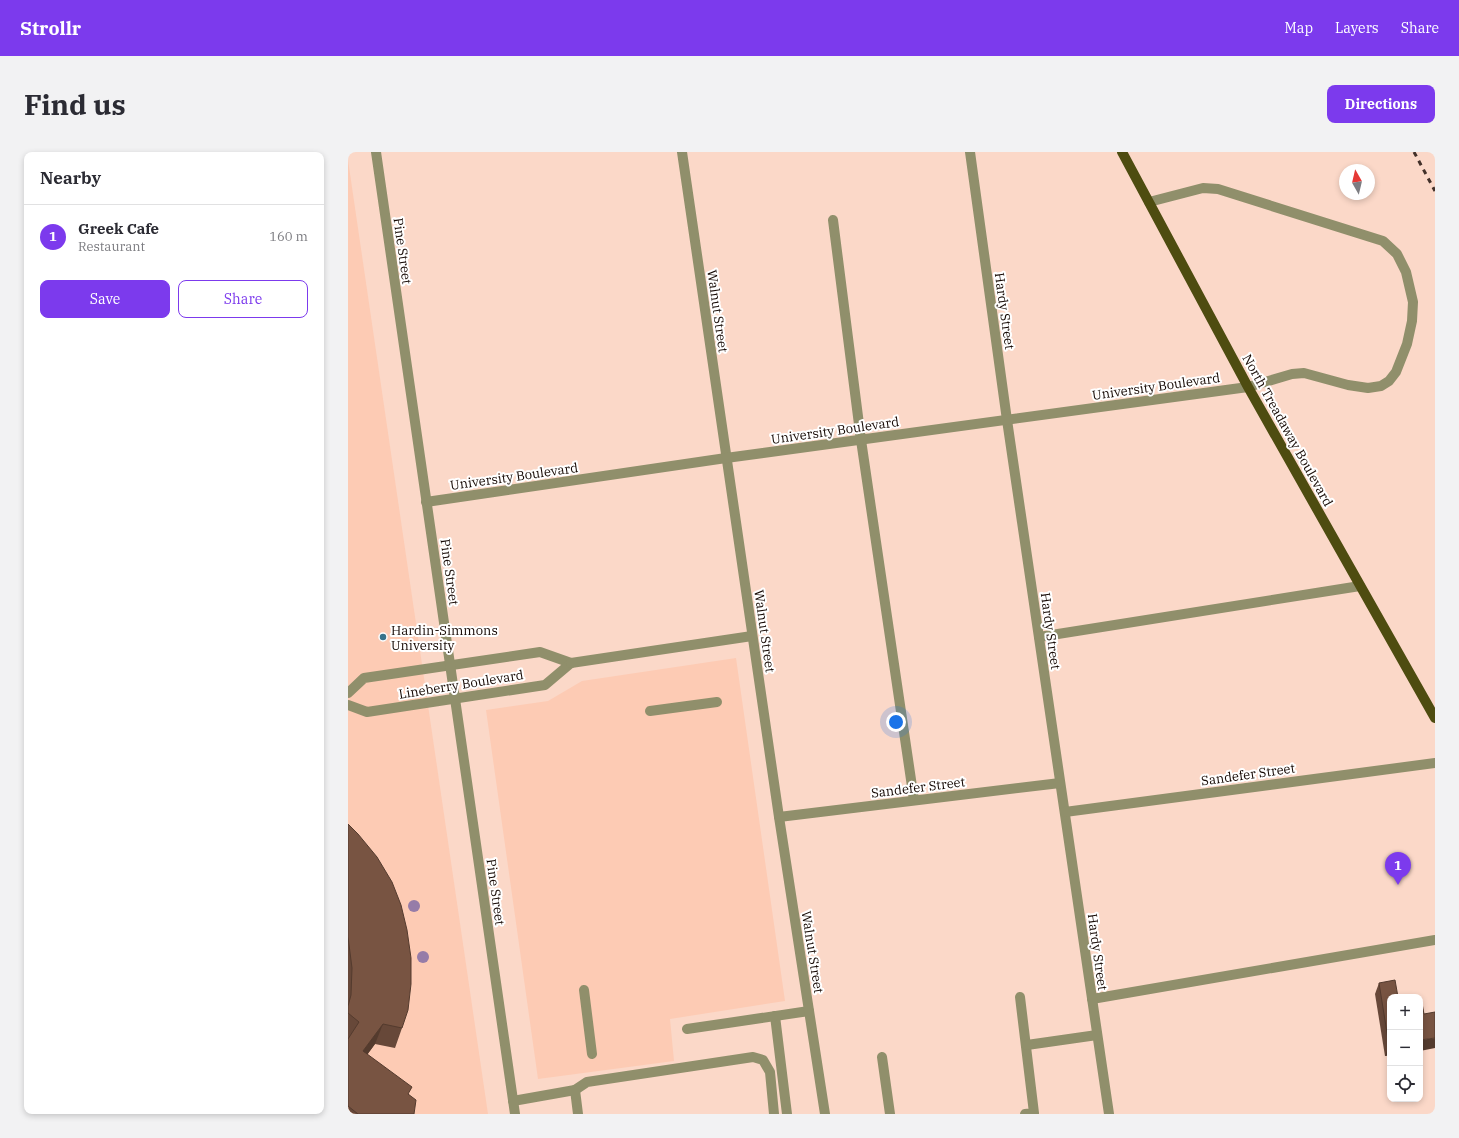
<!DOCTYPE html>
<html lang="en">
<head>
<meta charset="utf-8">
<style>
  :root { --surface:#fff; --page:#f2f2f3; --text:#2b2b33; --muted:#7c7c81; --line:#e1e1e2; --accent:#7c3aed }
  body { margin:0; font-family:"IBM Plex Serif",serif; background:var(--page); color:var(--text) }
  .controls { position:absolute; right:12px; bottom:12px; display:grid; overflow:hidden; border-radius:8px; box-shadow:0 2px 6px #0003 }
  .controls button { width:36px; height:36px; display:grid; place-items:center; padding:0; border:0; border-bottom:1px solid var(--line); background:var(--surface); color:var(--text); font:20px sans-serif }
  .compass { position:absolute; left:991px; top:12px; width:36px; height:36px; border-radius:50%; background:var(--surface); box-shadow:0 2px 6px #0003; rotate:352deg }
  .you { position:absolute; left:548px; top:570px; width:14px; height:14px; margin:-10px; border:3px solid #fff; border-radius:50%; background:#1a73e8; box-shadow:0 0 0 6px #1a73e833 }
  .badge { display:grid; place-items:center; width:26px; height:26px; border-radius:50%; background:var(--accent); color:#fff; font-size:13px; font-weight:700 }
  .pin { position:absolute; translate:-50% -33px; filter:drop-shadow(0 1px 2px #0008) }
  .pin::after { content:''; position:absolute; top:21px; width:14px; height:12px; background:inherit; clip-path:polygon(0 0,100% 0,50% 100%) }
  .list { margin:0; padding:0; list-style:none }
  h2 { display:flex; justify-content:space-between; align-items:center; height:52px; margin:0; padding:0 16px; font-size:17px }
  h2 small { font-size:13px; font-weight:400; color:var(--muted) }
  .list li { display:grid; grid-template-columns:26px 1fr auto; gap:12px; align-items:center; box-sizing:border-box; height:64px; padding:0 16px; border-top:1px solid var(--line) }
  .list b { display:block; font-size:15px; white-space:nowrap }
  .list p { margin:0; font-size:13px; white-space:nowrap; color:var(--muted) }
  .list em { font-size:13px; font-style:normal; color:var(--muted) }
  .actions { display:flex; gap:8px; padding:12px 16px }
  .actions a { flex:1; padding:9px 0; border:1px solid var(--accent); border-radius:8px; text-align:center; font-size:14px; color:var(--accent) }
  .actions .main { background:var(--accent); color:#fff }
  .icon { flex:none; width:22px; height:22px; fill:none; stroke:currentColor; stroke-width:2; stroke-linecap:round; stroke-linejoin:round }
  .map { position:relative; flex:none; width:1087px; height:962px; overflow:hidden; border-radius:8px }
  header { display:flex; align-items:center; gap:24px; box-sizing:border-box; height:56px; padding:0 20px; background:var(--accent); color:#fff }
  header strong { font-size:19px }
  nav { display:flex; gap:22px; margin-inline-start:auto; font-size:14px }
  .intro { display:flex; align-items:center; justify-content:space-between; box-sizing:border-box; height:96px; padding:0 24px }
  h1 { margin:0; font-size:28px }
  .button { padding:10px 18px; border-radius:8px; background:var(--accent); color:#fff; font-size:14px; font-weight:700 }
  main { display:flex; gap:24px; padding:0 24px }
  aside { flex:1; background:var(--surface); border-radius:8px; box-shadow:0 2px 6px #0003 }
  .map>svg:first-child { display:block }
</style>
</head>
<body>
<header>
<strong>Strollr</strong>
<nav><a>Map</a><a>Layers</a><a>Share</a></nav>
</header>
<div class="intro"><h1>Find us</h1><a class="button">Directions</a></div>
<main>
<aside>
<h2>Nearby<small></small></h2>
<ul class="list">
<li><span class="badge">1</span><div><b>Greek Cafe</b><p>Restaurant</p></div><em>160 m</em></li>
</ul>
<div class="actions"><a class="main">Save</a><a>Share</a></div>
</aside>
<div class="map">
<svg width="1087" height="962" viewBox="0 0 1087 962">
  <rect width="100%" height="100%" fill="#fbd8c8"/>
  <g fill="#fdcbb4">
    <path d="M0,8L140,962H0Z"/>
    <path d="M388,506L437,849L322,867L326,909L190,927L138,558L200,549L234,529Z"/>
  </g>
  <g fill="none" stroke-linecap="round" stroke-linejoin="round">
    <g stroke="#908f6b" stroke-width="10">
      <path d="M801,50L855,36L870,37L1035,89L1049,102L1058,120L1065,150L1064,169L1059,192L1048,220L1041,229L1033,234L1020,236L1000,233L956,221L944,222L900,235"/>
      <path d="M485,68L513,288L566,648"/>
      <path d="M691,485L1012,434"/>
      <path d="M0,541L16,526L192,500L223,511"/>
      <path d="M0,553L19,560L197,533L223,511"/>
      <path d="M302,559L369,550"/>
      <path d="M236,838L244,902"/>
      <path d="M672,845L686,961L677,962"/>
      <path d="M744,847L1087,788"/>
      <path d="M427,864L439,962"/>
      <path d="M339,877L461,859"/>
      <path d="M679,893L749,883"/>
      <path d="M534,905L542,962"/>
      <path d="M227,938L230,962"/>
      <path d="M165,949L227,938L239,930L405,905L415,908L422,920L426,962"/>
    </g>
    <g stroke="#908f6b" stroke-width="10">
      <path d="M334,0L431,665L477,962"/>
      <path d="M622,0L659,268L761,962"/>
      <path d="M78,350L378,306L900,235"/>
      <path d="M223,511L404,484"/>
      <path d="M717,660L1087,611"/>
      <path d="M431,665L712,631"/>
    </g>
    <path stroke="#908f6b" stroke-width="10" d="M28,0L167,962"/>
    <path stroke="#4e4c10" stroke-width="10" d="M774,0L900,235L1087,566"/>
    <path stroke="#43312a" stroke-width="3" stroke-dasharray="5 5" stroke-linecap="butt" d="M1066,0L1087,39"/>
  </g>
  <g fill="#967ca8">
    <circle cx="66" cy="754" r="6"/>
    <circle cx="75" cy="805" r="6"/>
  </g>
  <g fill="#674839">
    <path d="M0,672L54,876L47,896L27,892L19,903L61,942L66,962H0Z"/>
    <path d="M1031,831L1042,845V903L1037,904L1027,842Z"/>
  </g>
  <g fill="#543b2e">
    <path d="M35,872L27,892L7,919L15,899Z"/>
    <path d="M1087,886V896L1072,899V888Z"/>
    <path d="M1041,893H1042V903L1037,904Z"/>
  </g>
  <g fill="#785442" stroke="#543b2e">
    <path d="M0,672L10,682L29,705L44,730L53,753L59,778L63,806V832L60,858L54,876L35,872L15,899L64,935L60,942L68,948L66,962H10L0,954V887L11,870L0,861V854L3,843L4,816L0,785Z"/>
    <path d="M1047,828L1050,845H1042V893H1041L1031,831Z"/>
    <path d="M1072,846H1073L1076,862L1087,860V886L1072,888Z"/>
  </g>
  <circle fill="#38738b" stroke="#fff" stroke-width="1.5" cx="35" cy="485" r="4"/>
  <g text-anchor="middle" stroke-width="4" stroke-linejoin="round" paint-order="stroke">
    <g font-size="13" fill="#150803" stroke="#fff">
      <text transform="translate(55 99) rotate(82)" y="5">Pine Street</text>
      <text transform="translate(370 159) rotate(82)" y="5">Walnut Street</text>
      <text transform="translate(657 159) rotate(82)" y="5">Hardy Street</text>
      <text transform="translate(808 234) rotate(-8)" y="5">University Boulevard</text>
      <text transform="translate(487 278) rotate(-8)" y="5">University Boulevard</text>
      <text transform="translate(940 278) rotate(61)" y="5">North Treadaway Boulevard</text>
      <text transform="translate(166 324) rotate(-8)" y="5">University Boulevard</text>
      <text transform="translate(102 420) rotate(82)" y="5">Pine Street</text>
      <text transform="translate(417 479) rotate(82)" y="5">Walnut Street</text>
      <text transform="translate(703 479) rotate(82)" y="5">Hardy Street</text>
      <text transform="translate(113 532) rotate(-9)" y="5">Lineberry Boulevard</text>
      <text transform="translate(900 622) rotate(-8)" y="5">Sandefer Street</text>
      <text transform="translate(570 635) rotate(-7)" y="5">Sandefer Street</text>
      <text transform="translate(148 740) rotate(82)" y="5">Pine Street</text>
      <text transform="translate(465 800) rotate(81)" y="5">Walnut Street</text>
      <text transform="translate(750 800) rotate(82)" y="5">Hardy Street</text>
    </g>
    <g font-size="13" fill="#150803" stroke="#fff" text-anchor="start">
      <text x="43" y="483">Hardin-Simmons<tspan x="43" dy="15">University</tspan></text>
    </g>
  </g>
</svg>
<div class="controls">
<button>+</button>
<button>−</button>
<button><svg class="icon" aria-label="locate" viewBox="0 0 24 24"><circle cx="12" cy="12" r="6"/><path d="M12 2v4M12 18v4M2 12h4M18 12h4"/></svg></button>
</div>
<svg class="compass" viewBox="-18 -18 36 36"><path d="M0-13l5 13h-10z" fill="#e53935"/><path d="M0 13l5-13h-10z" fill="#7c7c81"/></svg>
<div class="you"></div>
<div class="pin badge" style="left:1050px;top:733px">1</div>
</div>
</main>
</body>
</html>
